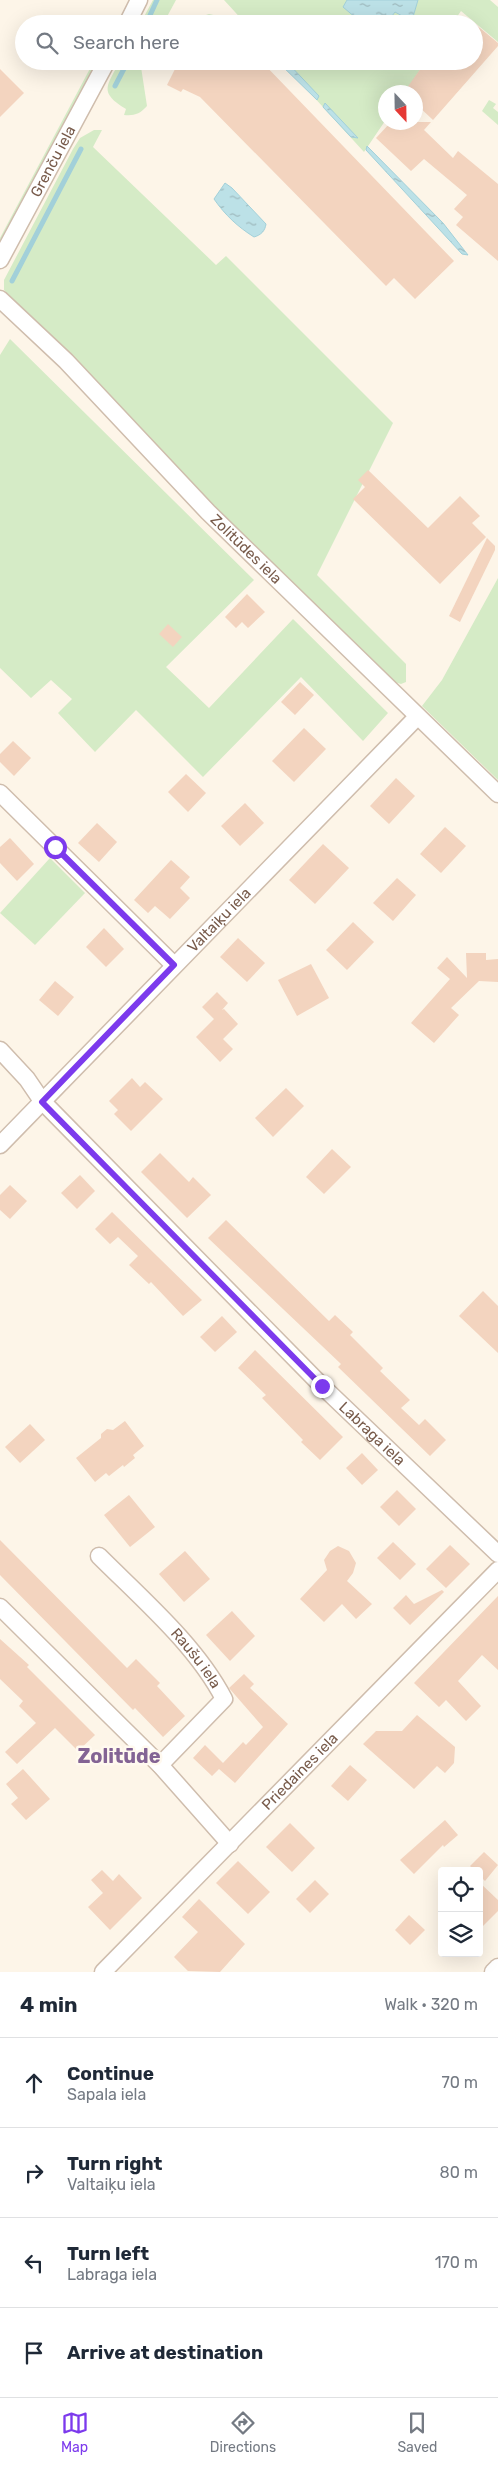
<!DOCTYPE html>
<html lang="en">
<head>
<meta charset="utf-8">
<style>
  :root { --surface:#fff; --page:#f6f6f7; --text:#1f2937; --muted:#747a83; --line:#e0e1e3; --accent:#7c3aed }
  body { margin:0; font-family:Rubik,sans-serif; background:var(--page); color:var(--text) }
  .controls { position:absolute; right:15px; bottom:15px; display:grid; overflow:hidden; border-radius:5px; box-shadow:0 5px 20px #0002 }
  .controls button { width:45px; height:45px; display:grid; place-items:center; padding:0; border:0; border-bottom:1px solid var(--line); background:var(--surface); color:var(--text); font:25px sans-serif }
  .compass { position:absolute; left:378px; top:85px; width:45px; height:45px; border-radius:50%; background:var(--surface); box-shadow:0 5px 20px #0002; rotate:158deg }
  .stop { position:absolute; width:15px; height:15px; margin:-11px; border:4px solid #7c3aed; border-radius:50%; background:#fff }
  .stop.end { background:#7c3aed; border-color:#fff; box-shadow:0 1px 5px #0008 }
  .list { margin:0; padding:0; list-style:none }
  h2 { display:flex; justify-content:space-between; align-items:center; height:65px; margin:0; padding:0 20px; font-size:21px }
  h2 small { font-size:16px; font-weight:400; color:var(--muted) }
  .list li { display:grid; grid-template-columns:32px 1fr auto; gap:15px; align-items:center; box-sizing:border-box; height:90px; padding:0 20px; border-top:1px solid var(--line) }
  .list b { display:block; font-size:19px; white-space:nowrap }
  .list p { margin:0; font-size:16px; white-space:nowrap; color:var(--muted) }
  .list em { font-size:16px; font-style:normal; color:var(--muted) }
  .icon { flex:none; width:28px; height:28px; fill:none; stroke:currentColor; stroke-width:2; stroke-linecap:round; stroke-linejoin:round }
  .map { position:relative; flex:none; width:498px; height:1972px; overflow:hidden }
  .search { position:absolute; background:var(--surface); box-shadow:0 5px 20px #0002; left:15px; right:15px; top:15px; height:55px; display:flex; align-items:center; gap:12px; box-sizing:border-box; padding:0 18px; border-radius:28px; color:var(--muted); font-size:19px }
  .sheet { height:425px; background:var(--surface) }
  nav { display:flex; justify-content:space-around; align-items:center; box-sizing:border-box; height:70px; border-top:1px solid var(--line); background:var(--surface); font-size:14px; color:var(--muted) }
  nav a { display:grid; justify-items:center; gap:2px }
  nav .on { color:var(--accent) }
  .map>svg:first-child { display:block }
</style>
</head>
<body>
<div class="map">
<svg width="498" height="1972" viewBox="0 0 498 1972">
  <defs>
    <pattern id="water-ripples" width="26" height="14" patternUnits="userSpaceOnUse" patternTransform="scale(1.25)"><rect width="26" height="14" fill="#bce1e7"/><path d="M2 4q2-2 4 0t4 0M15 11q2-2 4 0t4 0" fill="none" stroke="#9eb9bd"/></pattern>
  </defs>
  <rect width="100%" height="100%" fill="#fdf5e8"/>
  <g fill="#d5ebc6">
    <path d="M153,0H176L163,24H140Z"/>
    <path d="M224,0H490L498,7V42L461,11L452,24H246Z"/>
    <path d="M209,14L218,16L226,24H197L203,16Z"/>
    <path d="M94,61H99L0,247V238Z"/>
    <path d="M120,61H144L141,67L147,106C140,114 134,116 124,115L126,109C98,92 107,86 120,61Z"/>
    <path d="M281,61H426L405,92H386L385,121L364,152Z"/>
    <path d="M489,100L496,104L493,108L498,112V125L482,111Z"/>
    <path d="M94,130H102L93,147L216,265L226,256L393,423L317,575L406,664V682L401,684L391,681L255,550L4,290V280L73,149L80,138Z"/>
    <path d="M10,339L254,580L166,667L209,708L293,619L388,713L363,741L301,677L203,777L136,710L95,752L58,713L72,699L51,680L31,698L0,668V355Z"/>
    <path d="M498,578V780L422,706L442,680Z"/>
    <path d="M50,858L85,893L35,945L0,913Z"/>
  </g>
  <g fill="url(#water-ripples)" stroke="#a2d0d9">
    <path d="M347,0H418L413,17L401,19L404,17L395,12L389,20L391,24H363L343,7Z"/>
    <path d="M277,61H286L319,96L317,100Z"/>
    <path d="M325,103L358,138L351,137L323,107Z"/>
    <path d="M367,146L443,223L468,255L462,254L366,150Z"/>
    <path d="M225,183L232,188L266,224C265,231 261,235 254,237C238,227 225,215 214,199Z"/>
  </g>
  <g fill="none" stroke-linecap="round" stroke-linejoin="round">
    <g stroke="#a2d0d9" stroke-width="5">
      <path d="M146,24L157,0"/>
      <path d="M115,86L128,61"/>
      <path d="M12,281L81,149"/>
    </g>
  </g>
  <g fill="#f3d4bf">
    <path d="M474,23L498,43V46L433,120L416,104V92H404L426,61H474Z"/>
    <path d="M179,61L190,66L193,61H261L454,261L415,299L394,278L386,286L200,97L183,89L181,92L167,85Z"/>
    <path d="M0,69L24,93L0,117Z"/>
    <path d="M391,122H431L424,130L453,158L458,151L498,184V261L456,225L463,217L454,209L467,195L424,159L411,171L376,138Z"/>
    <path d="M368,470L428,528L460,496L480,516L472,523L486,537L440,584L353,499L365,487L358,480Z"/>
    <path d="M487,538L495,546V550L460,622L449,616Z"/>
    <path d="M247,594L265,612L248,628L242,622L236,628L225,617Z"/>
    <path d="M168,624L182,637L173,647L159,634Z"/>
    <path d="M300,682L314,695L295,715L281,702Z"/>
    <path d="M304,728L326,749L294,782L272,761Z"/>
    <path d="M13,741L31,758L14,776L0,762V754Z"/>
    <path d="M186,774L206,793L188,812L168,792Z"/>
    <path d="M396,778L415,796L389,824L370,806Z"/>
    <path d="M245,803L264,823L240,846L221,826Z"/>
    <path d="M97,823L117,842L99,862L78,843Z"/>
    <path d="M445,827L466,846L441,873L420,854Z"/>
    <path d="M10,838L34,864L17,881L0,863V847Z"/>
    <path d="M323,844L349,868L315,904L289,880Z"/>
    <path d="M171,860L190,877L180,888L190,898L170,919L155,906L148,913L134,900Z"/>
    <path d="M397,878L416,895L393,921L373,903Z"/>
    <path d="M353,922L374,942L347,970L326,950Z"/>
    <path d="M104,928L124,949L106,967L86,947Z"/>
    <path d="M238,938L265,963L247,982L220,957Z"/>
    <path d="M466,953H486V960L498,959V982L479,981L451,1008L459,1015L434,1043L411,1023L450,979L437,968L447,957L467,978Z"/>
    <path d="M311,964L329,998L297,1016L278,980Z"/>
    <path d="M55,981L74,997L58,1016L39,1000Z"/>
    <path d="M217,992L228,1003L222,1010L224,1009L238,1024L223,1039L233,1049L220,1062L196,1037L214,1019L202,1007Z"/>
    <path d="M132,1078L140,1087L145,1082L163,1099L131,1131L114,1114L118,1110L109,1101Z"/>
    <path d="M286,1088L304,1106L273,1137L255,1118Z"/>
    <path d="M332,1149L351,1167L324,1194L306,1177Z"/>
    <path d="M160,1153L189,1182L193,1177L211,1195L187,1218L141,1172Z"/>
    <path d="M80,1175L95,1191L77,1209L61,1193Z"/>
    <path d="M10,1185L27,1201L10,1219L0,1210V1195Z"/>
    <path d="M112,1212L202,1300L183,1316L151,1282L149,1284L129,1265L138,1256L118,1237L110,1244L95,1229Z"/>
    <path d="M226,1220L329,1321L335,1315L353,1332L350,1335L383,1368L380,1371L410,1400L401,1408L419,1425L425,1419L446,1440L430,1456L338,1367L341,1364L208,1238Z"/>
    <path d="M483,1291L498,1306V1353L459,1316Z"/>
    <path d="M222,1316L237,1332L215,1352L200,1337Z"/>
    <path d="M255,1350L343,1437L320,1460L301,1442L303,1440L262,1398L266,1395L238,1368Z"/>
    <path d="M125,1421L144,1446L133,1455L135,1458L124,1467L123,1465L109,1476L106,1473L95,1482L76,1458L101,1438V1434L107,1429L113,1430Z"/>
    <path d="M30,1424L45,1440L20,1463L5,1447Z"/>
    <path d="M362,1453L378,1470L362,1485L346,1468Z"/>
    <path d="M397,1490L416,1509L399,1526L380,1507Z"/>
    <path d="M129,1495L155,1527L130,1547L104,1515Z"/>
    <path d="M0,1540L127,1668L136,1659L160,1683L157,1686L185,1716L163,1737L135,1708L133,1710L0,1575Z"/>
    <path d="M393,1542L416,1564L400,1580L377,1558Z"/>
    <path d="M450,1545L470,1564L446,1588L426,1569Z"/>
    <path d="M338,1546L349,1551L356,1563L353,1573L347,1581L372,1604L356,1619L342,1604L324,1622L300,1599L327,1570L324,1560L330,1551Z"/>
    <path d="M185,1551L210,1579L184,1602L159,1574Z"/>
    <path d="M442,1590L444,1592L410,1625L393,1608L406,1595L414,1604Z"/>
    <path d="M498,1596V1670L482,1655L458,1681L481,1706L466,1721L446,1700L439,1707L414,1683Z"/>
    <path d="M232,1611L255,1636L230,1661L206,1635Z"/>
    <path d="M0,1639L29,1665L27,1667L95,1735L78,1751L55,1728L17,1764L5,1752L36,1723L19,1706L23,1701L0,1679Z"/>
    <path d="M244,1674L254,1684L250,1688L288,1724L235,1783L219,1769L212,1776L193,1758L205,1745L223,1763L243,1742L246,1745L263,1727L229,1688Z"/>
    <path d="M417,1715L455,1747L454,1763L445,1773L437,1766L414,1789L363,1744L376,1731H402Z"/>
    <path d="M350,1765L367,1780L348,1801L331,1786Z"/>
    <path d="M23,1769L50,1799L26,1820L11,1804L18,1798L6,1784Z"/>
    <path d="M445,1820L458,1835L444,1847L443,1845L414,1874L400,1860Z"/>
    <path d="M290,1823L315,1848L292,1872L266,1847Z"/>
    <path d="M484,1852L498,1865L485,1881L479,1875V1871H475L470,1866Z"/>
    <path d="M238,1861L270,1892L248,1914L216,1883Z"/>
    <path d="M102,1870L113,1881L119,1874L142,1898L110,1930L88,1907L103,1893L91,1880Z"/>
    <path d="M315,1880L329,1894L310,1913L296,1899Z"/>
    <path d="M479,1882L498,1900V1911L479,1930Z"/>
    <path d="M199,1899L245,1944L220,1972L188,1971L174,1957L198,1932L182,1917Z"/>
    <path d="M409,1915L425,1930L410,1945L395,1930Z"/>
  </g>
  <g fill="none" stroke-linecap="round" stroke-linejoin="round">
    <g stroke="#cfbdad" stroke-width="19">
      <g id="minor">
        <path d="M127,24L139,0"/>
        <path id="s1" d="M0,260L107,61"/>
        <path id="s2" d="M0,299L66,361L208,512L498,794"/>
        <path d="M0,793L174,965"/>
        <path id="s3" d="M0,1050L27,1079L42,1101L322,1386L498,1554"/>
        <path id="s4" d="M0,1145L417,717"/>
        <path id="s5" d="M99,1556C142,1599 196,1645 224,1699L160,1765"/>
        <path d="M0,1607L160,1765L230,1844"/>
        <path id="s6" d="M103,1972L498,1570"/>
        <path d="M493,1972L498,1967"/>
      </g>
    </g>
    <use href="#minor" stroke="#fff" stroke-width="16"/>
  </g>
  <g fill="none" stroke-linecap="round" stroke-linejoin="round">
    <path stroke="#7c3aed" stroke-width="6" d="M55,847L174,965L42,1102L322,1386"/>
  </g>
  <g text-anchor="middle" stroke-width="5" stroke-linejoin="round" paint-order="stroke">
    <g font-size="15" fill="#785b4b" stroke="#fff9ef">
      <text dy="5" stroke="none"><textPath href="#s1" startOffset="112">Grenču iela</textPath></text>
      <text dy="5" stroke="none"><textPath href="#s2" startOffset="351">Zolitūdes iela</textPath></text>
      <text dy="5" stroke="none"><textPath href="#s4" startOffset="314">Valtaiķu iela</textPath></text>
      <text dy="5" stroke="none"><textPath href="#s3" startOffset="535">Labraga iela</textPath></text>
      <text dy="5" stroke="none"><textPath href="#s5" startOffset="141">Raušu iela</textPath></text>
      <text dy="5" stroke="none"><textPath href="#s6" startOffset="281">Priedaines iela</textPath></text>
    </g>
    <g font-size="20" font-weight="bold" fill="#836394" stroke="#fff9ef">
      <text x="119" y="1763">Zolitūde</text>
    </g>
  </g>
</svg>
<div class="controls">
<button><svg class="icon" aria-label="locate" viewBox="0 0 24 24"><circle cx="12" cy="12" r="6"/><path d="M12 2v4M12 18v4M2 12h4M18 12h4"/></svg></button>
<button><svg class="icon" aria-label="layers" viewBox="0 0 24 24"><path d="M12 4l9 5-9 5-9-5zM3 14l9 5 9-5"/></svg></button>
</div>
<svg class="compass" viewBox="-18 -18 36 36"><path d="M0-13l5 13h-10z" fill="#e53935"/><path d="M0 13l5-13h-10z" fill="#747a83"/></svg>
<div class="stop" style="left:55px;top:847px"></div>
<div class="stop end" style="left:322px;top:1386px"></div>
<div class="search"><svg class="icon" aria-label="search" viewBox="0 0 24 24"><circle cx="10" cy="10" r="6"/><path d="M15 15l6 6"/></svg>Search here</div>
</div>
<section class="sheet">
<h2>4 min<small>Walk · 320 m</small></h2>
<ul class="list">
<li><svg class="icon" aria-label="ahead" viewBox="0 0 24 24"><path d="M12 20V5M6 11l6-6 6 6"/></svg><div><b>Continue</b><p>Sapala iela</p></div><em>70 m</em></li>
<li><svg class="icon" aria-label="right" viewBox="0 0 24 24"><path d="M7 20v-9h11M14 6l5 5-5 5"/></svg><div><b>Turn right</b><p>Valtaiķu iela</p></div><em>80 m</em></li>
<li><svg class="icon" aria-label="left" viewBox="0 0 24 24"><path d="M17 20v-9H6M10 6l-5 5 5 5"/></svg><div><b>Turn left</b><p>Labraga iela</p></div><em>170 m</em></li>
<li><svg class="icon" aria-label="arrive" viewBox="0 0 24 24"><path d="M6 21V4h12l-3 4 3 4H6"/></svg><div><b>Arrive at destination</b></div></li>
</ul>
</section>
<nav>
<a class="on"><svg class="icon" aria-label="map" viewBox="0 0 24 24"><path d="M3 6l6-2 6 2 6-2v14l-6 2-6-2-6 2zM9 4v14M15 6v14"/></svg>Map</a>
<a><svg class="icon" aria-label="directions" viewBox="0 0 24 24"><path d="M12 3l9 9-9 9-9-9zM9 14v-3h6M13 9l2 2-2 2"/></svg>Directions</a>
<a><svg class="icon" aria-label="saved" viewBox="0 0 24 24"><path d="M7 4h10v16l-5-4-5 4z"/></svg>Saved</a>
</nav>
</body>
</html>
